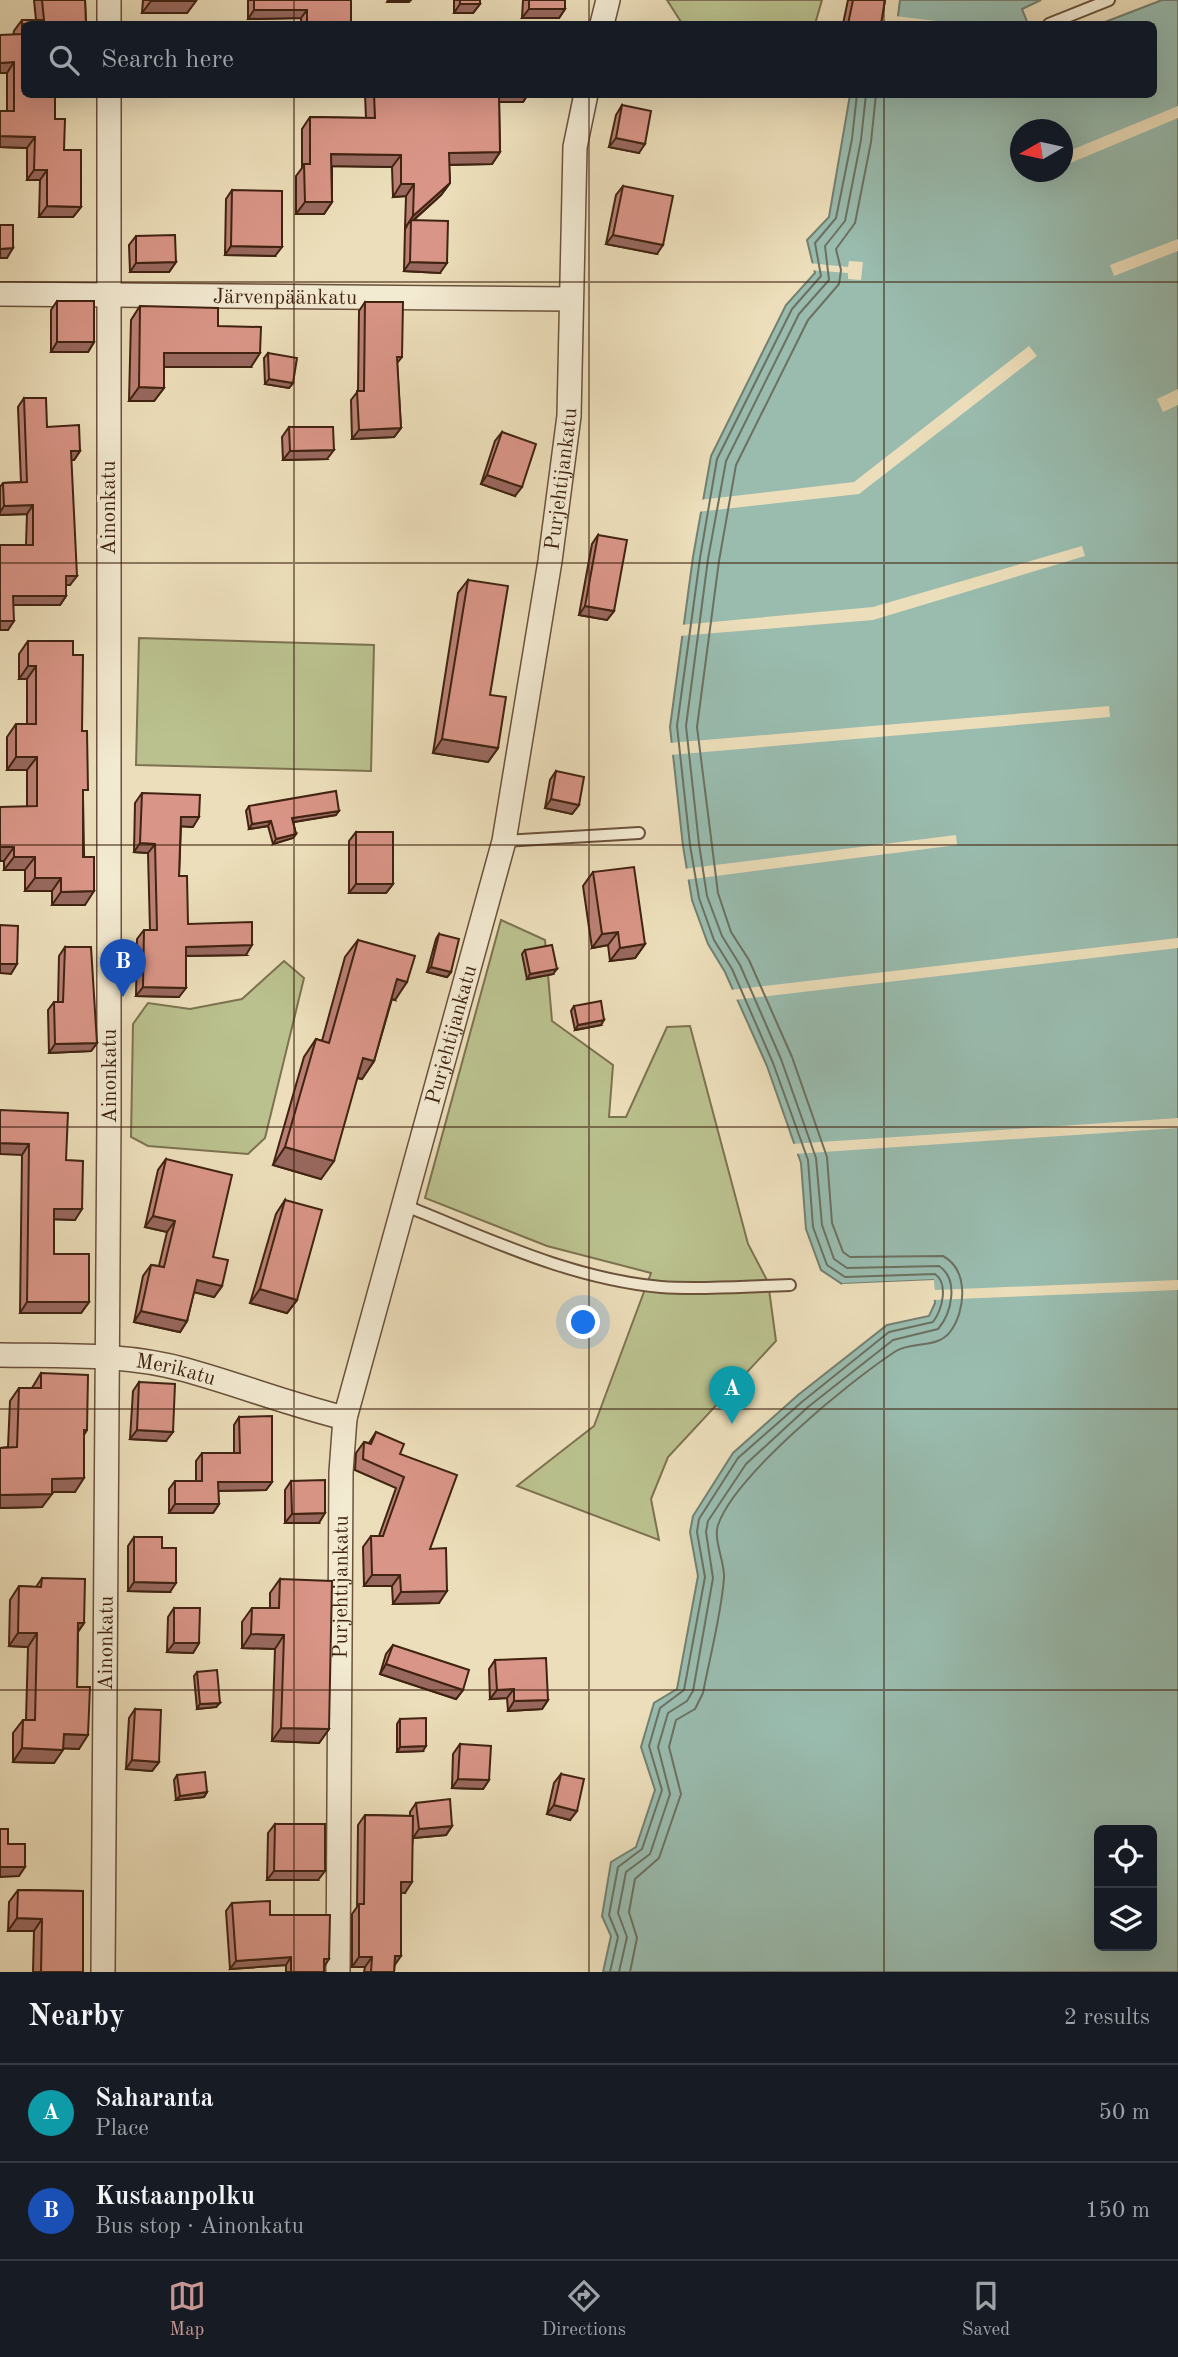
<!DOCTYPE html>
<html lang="en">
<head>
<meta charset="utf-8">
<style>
  :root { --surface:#171b24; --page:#242831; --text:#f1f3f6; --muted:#9ea1a6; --line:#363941; --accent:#c59692 }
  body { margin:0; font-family:"Old Standard TT",serif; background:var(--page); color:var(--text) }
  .controls { position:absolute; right:21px; bottom:21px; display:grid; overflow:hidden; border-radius:10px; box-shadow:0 7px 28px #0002 }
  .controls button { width:63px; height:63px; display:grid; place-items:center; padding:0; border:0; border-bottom:2px solid var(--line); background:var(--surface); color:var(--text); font:35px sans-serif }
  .compass { position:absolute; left:1010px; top:119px; width:63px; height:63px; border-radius:50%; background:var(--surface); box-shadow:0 7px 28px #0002; rotate:261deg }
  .you { position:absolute; left:584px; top:1323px; width:24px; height:24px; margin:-18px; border:5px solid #fff; border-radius:50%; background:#1a73e8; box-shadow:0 0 0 10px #1a73e833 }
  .badge { display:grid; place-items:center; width:46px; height:46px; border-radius:50%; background:var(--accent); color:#fff; font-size:23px; font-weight:700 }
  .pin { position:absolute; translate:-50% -58px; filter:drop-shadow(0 2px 4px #0008) }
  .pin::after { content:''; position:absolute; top:37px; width:24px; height:21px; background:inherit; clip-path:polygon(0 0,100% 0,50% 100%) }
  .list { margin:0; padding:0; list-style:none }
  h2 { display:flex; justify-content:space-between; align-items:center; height:91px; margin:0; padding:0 28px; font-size:30px }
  h2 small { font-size:23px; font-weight:400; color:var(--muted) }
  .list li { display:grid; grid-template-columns:46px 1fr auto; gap:21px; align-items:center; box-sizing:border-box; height:98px; padding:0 28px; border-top:2px solid var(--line) }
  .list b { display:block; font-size:26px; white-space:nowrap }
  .list p { margin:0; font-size:23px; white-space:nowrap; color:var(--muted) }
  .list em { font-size:23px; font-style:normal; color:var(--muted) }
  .icon { flex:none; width:38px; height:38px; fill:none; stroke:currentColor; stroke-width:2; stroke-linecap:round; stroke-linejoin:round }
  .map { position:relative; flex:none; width:1178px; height:1972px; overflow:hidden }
  .search { position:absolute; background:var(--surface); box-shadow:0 7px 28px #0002; left:21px; right:21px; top:21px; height:77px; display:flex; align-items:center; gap:18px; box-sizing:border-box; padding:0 24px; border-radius:10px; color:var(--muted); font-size:26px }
  .sheet { height:287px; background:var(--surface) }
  nav { display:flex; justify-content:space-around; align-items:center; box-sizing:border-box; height:98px; border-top:2px solid var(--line); background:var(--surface); font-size:19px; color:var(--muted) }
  nav a { display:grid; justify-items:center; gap:4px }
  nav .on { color:var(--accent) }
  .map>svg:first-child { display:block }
</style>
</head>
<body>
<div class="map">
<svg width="1178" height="1972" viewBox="0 0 1178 1972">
  <rect width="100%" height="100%" fill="#ecdeba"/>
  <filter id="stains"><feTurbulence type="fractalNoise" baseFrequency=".00286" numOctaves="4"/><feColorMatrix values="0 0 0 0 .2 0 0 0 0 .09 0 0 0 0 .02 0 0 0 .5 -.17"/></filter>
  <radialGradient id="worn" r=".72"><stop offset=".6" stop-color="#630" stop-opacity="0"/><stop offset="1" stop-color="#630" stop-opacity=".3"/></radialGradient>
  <g fill="#bac18e" stroke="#7d7250" stroke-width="2">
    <path d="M667,0H822L815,24H688L681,22Z"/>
    <path d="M139,638L374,645L371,771L136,765Z"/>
    <path d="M501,920L545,940L552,1021L613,1065L609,1117H626L667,1027L690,1026L748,1244L768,1282L776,1341L668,1457L651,1499L659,1540L517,1486L594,1426L651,1273L547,1246L425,1198Z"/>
    <path d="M284,961L304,978L265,1138L248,1154L148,1146L131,1137L133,1024L148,1003L190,1009L242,999Z"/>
  </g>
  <g fill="#99bcaf" stroke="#757f70" stroke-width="2" fill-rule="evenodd">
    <path d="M900,0H1041L1022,9L1028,24H897Z"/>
    <path d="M1162,0H1178V1972H603L611,1936L602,1916L611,1862L636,1847L655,1790L641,1747L654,1703L677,1689L698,1576L690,1532L693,1516L733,1453L798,1395L887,1325L929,1316L935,1303L933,1280L842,1284L821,1270L806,1229L801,1163L767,1066L725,972L708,944L692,900L683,846L670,727L693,557L711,456L786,305L815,273L807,240L829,217L850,95L1154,94V24H1100ZM1020,130H1062V172H1020ZM1099,1830H1152V1946H1099Z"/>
  </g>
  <g fill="#ecdeba">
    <path d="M895,16L962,24H893Z"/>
    <path d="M1178,106V118L1068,164L1064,153Z"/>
    <path d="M1178,239V251L1114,276L1110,265Z"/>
    <path d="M849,261L863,262L861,280L848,279V273L810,270L809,263L848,267Z"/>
    <path d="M1029,346L1037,356L859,494L697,512L699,500L854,482Z"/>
    <path d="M1178,389V405L1163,412L1157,399Z"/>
    <path d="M1082,546L1085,556L873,620L679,636L680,625L873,607Z"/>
    <path d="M1109,706L1110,717L670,755L669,743Z"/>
    <path d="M956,835L957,845L685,880L683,869Z"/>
    <path d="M1178,938V948L734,1000L730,990Z"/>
    <path d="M1178,1118V1128L794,1154L791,1144Z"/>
    <path d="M934,1280L935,1290L1178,1280V1290L932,1300L930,1284L842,1287V1284Z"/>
  </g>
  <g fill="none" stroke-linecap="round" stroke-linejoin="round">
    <g stroke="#6c7060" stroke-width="2">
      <path d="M610,1972L618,1937L609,1915L618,1867L642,1849L662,1790L649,1746L660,1708L684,1690L705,1577L697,1532L699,1519L738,1458L803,1401L889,1332L933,1322C942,1310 949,1284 935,1274L845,1277L827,1265L813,1227L808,1160L773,1063L732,969L714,940L699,898L690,845L677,726L700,558L717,459L792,309L821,276L815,243L836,218L852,139L857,94"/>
      <path d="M619,1972L627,1937L618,1913L626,1872L650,1854L670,1794L658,1747L668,1713L687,1701L693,1691L713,1578L706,1532L708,1521L746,1464L808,1407L893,1340L938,1329C952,1313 959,1279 939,1266L847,1268L834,1259L822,1225L816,1158L781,1059L740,965L722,936L707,896L699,844L686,726L708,559L726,461L799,314L829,280L825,246L845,221L861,140L866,94"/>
      <path d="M630,1972L637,1938L629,1912L635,1879L659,1858L681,1794L669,1747L676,1720L695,1709L703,1693C710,1656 721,1616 724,1578C725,1562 713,1540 718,1525C735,1475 850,1381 896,1351C912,1341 937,1349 950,1332C966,1311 969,1270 943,1256L850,1257L843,1252L832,1223L827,1157L792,1057L749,960L731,932L718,893L697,727L719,561L736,465L808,320L839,284L841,270L836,249L855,223L871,142L876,94"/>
    </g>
    <g stroke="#6b523b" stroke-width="14">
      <g id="lane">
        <path d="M1049,24L1109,0"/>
        <path d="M504,841L639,833"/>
        <path d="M406,1206C489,1239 571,1279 661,1287C703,1290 747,1286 790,1285"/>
      </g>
    </g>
    <g stroke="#6b523b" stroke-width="26">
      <g id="street">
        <path d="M109,24V0"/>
        <path d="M602,24L608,0"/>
        <path id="s1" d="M0,294L571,299"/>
        <path id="s2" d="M0,1355C62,1356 126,1353 186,1370C240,1385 291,1405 345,1418"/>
        <path id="s3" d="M103,1972L109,1117V94"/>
        <path id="s4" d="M338,1972L341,1472L345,1418L504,841L550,561L569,416L575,147L586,94"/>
      </g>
    </g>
    <use href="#lane" stroke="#f3ead2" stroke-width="10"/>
    <use href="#street" stroke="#f3ead2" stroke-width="23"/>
  </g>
  <g fill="#bb8074" stroke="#402311" stroke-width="2">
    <path d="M34,0H85L86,24H24L55,119L81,207L73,217H39L40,180H27V148L0,147V111H7V73L14,31L22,20H36Z"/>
    <path d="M143,0H196L187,13H142Z"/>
    <path d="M248,0H351V24H301V18L248,19Z"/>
    <path d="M454,0H480V4L473,13H454Z"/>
    <path d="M523,0H565V9L559,18H522Z"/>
    <path d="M848,0H885L881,24H843Z"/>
    <path d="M365,94H528L523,102H499L500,152L492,164L449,165L450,183L441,195L414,220L440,273L404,271L405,229L407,226L405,228L406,196L393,197L392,167L332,166V202L324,214H296V176L302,168V129L310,117L366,118Z"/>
    <path d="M622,105L639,153L609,147L616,115Z"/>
    <path d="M623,186L657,254L606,244L616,195Z"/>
    <path d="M232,190L275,256L225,255L226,199Z"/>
    <path d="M136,236L176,262L169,272H130L129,245Z"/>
    <path d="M57,301L94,342L88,352H51V310Z"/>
    <path d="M365,302L402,357L397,363L401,428L394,437L352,439L351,400L358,391L359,311Z"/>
    <path d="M140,306L218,326L251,367H164V388L154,401H129L131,320Z"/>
    <path d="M268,353L293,383L289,388L265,384L264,358Z"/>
    <path d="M24,398L47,427L80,451L74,460H71L70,585H66V596L60,605H13L8,630L26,545L27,514L0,515V487L3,483L21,482L18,407Z"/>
    <path d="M289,427L327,459L283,460L282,437Z"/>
    <path d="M502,432L515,496L481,484L495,441Z"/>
    <path d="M598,535L614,611L607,620L579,615L592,544Z"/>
    <path d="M468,580L490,695L498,748L488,762L433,753L458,593Z"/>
    <path d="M28,641L73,655L83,797L85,905H52V891H25V870H4V861L27,807V770H7V737L16,724H27V679H19V654Z"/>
    <path d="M556,771L579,805L572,814L545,808L550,780Z"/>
    <path d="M142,793L193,827L181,826L179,876L188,924L246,955L186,956L179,997L136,996L137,939L144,930H150L148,853L134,852L135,803Z"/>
    <path d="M249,806L336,815L293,822L296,834L293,838L273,844L268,826L249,829L246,811Z"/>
    <path d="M356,832L393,884L386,893H349V841Z"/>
    <path d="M593,872L645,944L635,958L610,961L608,945L592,948L583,886Z"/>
    <path d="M439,934L451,972L447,977L427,972L436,939Z"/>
    <path d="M358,940L395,1000L392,999L374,1061L362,1079L357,1078L321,1179L273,1165L304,1057L316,1039L322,1041L345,957Z"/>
    <path d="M65,947L97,1043L91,1051L49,1053L48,1010L54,1002H58L59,956Z"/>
    <path d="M525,950L553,974L527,979L522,954Z"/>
    <path d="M574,1006L601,1025L575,1030L571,1011Z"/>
    <path d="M0,1110L66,1160L75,1220L54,1219V1254L89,1302L81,1313H20L22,1155Z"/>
    <path d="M166,1159L213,1257L222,1286L214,1297L194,1292L187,1321L180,1332L134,1322L143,1276L151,1265L159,1266L167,1232L145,1227L158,1170Z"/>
    <path d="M285,1200L297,1300L287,1313L250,1303L276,1214Z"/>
    <path d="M41,1373L87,1430L84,1435L75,1492H52L42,1507L0,1508V1448L8,1447L10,1401L19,1388H32Z"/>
    <path d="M139,1382L166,1441L130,1439L133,1391Z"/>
    <path d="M239,1417L272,1482L266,1490L218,1491L219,1504L213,1513H169V1489L175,1481H196V1461L202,1453H234V1425Z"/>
    <path d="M376,1432L400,1454L430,1549L439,1603L393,1604L392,1586H364L363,1547L371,1536H379L396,1488L355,1470L356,1453L364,1442L369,1443Z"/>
    <path d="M291,1481L319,1523H285V1490Z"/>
    <path d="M134,1537L170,1592L128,1591V1546Z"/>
    <path d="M42,1578L84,1623L78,1632L77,1687L79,1749L63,1748L54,1763L13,1762V1733L23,1720H26L28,1647L9,1646L10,1600L19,1586L36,1587Z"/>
    <path d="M280,1579L329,1729L319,1743L272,1741L275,1649L242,1648V1622L252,1608H270V1593Z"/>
    <path d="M174,1608L199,1643L193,1653L167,1652L168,1617Z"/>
    <path d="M393,1645L463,1690L456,1699L380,1674L386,1654Z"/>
    <path d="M495,1660L548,1700L542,1709L508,1711L507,1698L490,1699L489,1669Z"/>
    <path d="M197,1672L216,1707L197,1709L194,1676Z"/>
    <path d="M135,1709L159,1762L152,1771L126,1769L129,1718Z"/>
    <path d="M400,1719L423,1751L397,1752V1724Z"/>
    <path d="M460,1744L489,1780L483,1789L452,1788L453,1754Z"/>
    <path d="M561,1774L570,1820L547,1814L554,1783Z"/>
    <path d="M177,1775L207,1792L204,1797L176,1800L174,1780Z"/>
    <path d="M416,1803L452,1826L446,1835L413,1838L405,1893L401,1892L394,1972H364L365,1967H352V1914L357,1907L358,1825L365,1815L410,1816V1812Z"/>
    <path d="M275,1824L318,1880H267L268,1833Z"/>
    <path d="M18,1890L83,1891V1972H33L34,1931H8L9,1902Z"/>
    <path d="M232,1903L270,1915L324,1972H286V1965L230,1969L226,1911Z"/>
  </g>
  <g fill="#98685e" stroke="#402311" stroke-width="2">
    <path d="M388,0H411L409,2H387Z"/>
    <path d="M151,1H196L187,13H142Z"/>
    <path d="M460,4H480L473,13H454Z"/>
    <path d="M529,9H565L559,18H522Z"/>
    <path d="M254,10H307L301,18L248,19Z"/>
    <path d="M14,62L7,73H0V63Z"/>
    <path d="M496,94H528L523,102H490Z"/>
    <path d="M0,136L35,137L27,148L0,147Z"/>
    <path d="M616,138L645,144L639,153L609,147Z"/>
    <path d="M500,152L492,164L441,165L449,153Z"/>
    <path d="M331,154L401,155L392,167L323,166Z"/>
    <path d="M34,170H47L40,180H27Z"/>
    <path d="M450,183L441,195L411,222V220L405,228L413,216Z"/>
    <path d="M401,184H414L406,196L393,197Z"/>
    <path d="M305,202H332L324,214H296Z"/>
    <path d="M47,206L81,207L73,217H39Z"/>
    <path d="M613,235L663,245L657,254L606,244Z"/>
    <path d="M231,246L282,247L275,256L225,255Z"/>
    <path d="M13,248L7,258H0V249Z"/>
    <path d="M176,262L169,272H130L136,263Z"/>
    <path d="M410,262L447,263L440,273L404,271Z"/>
    <path d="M57,342H94L88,352H51Z"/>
    <path d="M164,353H260L251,367H155Z"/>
    <path d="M269,379L293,383L289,388L265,384Z"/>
    <path d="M139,387L164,388L154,401H129Z"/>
    <path d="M401,428L394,437L352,439L359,430Z"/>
    <path d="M334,450L327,459L283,460L290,451Z"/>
    <path d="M71,451H80L74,460H65Z"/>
    <path d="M487,475L522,487L515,496L481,484Z"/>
    <path d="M33,505L27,514L0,515V512L4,506Z"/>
    <path d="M66,576H77L70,585H60Z"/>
    <path d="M13,596H66L60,605H7Z"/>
    <path d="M585,606L614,611L607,620L579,615Z"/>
    <path d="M0,621H14L8,630H0Z"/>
    <path d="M28,666H36L27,679H19Z"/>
    <path d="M442,739L498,748L488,762L433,753Z"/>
    <path d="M16,757H37L27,770H7Z"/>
    <path d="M551,799L579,805L572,814L545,808Z"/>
    <path d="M339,811L336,815L288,823L292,818Z"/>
    <path d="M181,817H199L193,827L175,826Z"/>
    <path d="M271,821L268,826L249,829L252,824Z"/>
    <path d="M296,834L293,838L273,844L276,839Z"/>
    <path d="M140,843L155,844L148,853L134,852Z"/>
    <path d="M0,847H14L4,861H0Z"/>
    <path d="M14,857H35L25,870H4Z"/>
    <path d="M35,878H61L52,891H25Z"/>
    <path d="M356,884H393L386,893H349Z"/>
    <path d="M94,891L85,905H52L61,892Z"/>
    <path d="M618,932L608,945L592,948L602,934Z"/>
    <path d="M645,944L635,958L610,961L620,948Z"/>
    <path d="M252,945L246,955L180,956L186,947Z"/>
    <path d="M0,964H17L11,974L0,973Z"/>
    <path d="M431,967L451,972L447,977L427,972Z"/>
    <path d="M557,969L553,974L527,979L530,974Z"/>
    <path d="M397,979L407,982L395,1000L385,997Z"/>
    <path d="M143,987L186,988L179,997L136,996Z"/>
    <path d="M604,1020L601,1025L575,1030L578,1025Z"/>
    <path d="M97,1043L91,1051L49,1053L55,1044Z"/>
    <path d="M363,1058L374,1061L362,1079L350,1076Z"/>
    <path d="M0,1143L29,1144L22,1155L0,1154Z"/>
    <path d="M285,1147L334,1161L321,1179L273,1165Z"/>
    <path d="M54,1209H82L75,1220L47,1219Z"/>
    <path d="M153,1216L175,1221L167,1232L145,1227Z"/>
    <path d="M197,1280L222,1286L214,1297L189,1291Z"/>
    <path d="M260,1289L297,1300L287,1313L250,1303Z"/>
    <path d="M27,1302H89L81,1313H20Z"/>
    <path d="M141,1311L187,1321L180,1332L134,1322Z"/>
    <path d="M137,1430L173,1432L166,1441L130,1439Z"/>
    <path d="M84,1478L75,1492H42L52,1479Z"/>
    <path d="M218,1482H272L266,1490L212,1491Z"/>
    <path d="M52,1494L42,1507L0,1508V1495Z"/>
    <path d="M175,1504H219L213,1513H169Z"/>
    <path d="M325,1513L319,1523H285L292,1514Z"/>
    <path d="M372,1575H400L392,1586H364Z"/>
    <path d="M134,1582L176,1583L170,1592L128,1591Z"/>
    <path d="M447,1591L439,1603L393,1604L401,1592Z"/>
    <path d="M78,1623H84L74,1637Z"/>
    <path d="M18,1633H37L28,1647L9,1646Z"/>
    <path d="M251,1634L284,1635L275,1649L242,1648Z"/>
    <path d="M174,1643H199L193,1653L167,1652Z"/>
    <path d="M386,1664L463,1690L456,1699L380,1674Z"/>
    <path d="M514,1689L507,1698L490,1699L497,1690Z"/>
    <path d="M548,1700L542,1709L508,1711L514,1701Z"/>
    <path d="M220,1703L216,1707L197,1709L200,1704Z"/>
    <path d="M281,1728L329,1729L319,1743L272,1741Z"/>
    <path d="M64,1734L88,1735L79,1749L54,1748Z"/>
    <path d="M426,1746L423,1751L397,1752L400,1747Z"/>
    <path d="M22,1748L63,1750L54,1763L13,1762Z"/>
    <path d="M132,1760L159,1762L152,1771L126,1769Z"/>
    <path d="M458,1779L489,1780L483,1789L452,1788Z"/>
    <path d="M207,1792L204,1797L176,1800L180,1796Z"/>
    <path d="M554,1805L577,1811L570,1820L547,1814Z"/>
    <path d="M452,1826L446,1835L413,1838L419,1829Z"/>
    <path d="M0,1867H25L19,1876L0,1877Z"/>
    <path d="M274,1871H325L318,1880H267Z"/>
    <path d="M401,1882H412L405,1893L394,1892Z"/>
    <path d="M17,1918L42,1919L34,1931H8Z"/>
    <path d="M395,1956H401L394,1966Z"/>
    <path d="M291,1957L286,1965L230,1969L236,1961Z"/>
    <path d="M359,1957H372L365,1967H352Z"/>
    <path d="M324,1959H329L324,1967Z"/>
  </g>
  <g fill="#d99587" stroke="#402311" stroke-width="2">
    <path d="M42,0H85L86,24H24V94H55V119H65L64,150H81V207L47,206V170H34L35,137L0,136V111H14V62L0,63V35L22,34V20H44Z"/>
    <rect x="151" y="0" width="45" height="1"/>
    <path d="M254,0H351V24H307V10H254Z"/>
    <rect x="460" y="0" width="20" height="4"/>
    <rect x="529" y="0" width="36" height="9"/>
    <path d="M853,0H885L881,24H848Z"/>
    <path d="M374,94H499L500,152L449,153L450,183L413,216L414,184H401V155L331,154L332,202H305L304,164H310V117L375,118Z"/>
    <path d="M622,105L651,111L645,144L616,138Z"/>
    <path d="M623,186L673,196L663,245L613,235Z"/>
    <path d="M232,190L282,191V247L231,246Z"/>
    <path d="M411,220L448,221L447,263L410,262Z"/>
    <path d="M0,225H13V248L0,249Z"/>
    <path d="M175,235L176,262L136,263V236Z"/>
    <rect x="57" y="301" width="37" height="41"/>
    <path d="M365,302H403L402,357H397L401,428L359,430L357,391H364Z"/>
    <path d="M140,306L218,308V326L261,327L260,353H164V388L139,387Z"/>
    <path d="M268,353L297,358L293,383L269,379Z"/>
    <path d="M24,398H46L47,427L79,425L80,451H71L77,576H66V596H13L14,621H0V545H33V505L4,506L3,483L27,482Z"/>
    <path d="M289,427H333L334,450L290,451Z"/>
    <path d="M502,432L536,444L522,487L487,475Z"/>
    <path d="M598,535L627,540L614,611L585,606Z"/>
    <path d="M468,580L508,586L490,695L506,697L498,748L442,739Z"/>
    <path d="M28,641H73V655H83L82,731H87L88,790H83V857H94V891L61,892V878H35V857H14V847H0V807L37,806V757H16V724H36V666H28Z"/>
    <path d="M556,771L584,777L579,805L551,799Z"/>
    <path d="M336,791L339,811L292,818L296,834L276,839L271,821L252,824L249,806Z"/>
    <path d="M142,793L200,795L199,817H181L179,876H187L188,924L252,922V945L186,947V988L143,987L144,930H157L155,844L140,843Z"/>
    <rect x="356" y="832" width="37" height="52"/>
    <path d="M634,867L645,944L620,948L618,932L602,934L593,872Z"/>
    <path d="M0,925L18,926L17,964H0Z"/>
    <path d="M439,934L459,939L451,972L431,967Z"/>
    <path d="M358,940L415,956L407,982L397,979L374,1061L363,1058L334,1161L285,1147L316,1039L329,1043Z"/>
    <path d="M552,945L557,969L530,974L525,950Z"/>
    <path d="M65,947H91L97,1043L55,1044L54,1002H63Z"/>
    <path d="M601,1001L604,1020L578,1025L574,1006Z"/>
    <path d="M0,1110L68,1113L66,1160L83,1161L82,1209H54V1254H89V1302H27L29,1144L0,1143Z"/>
    <path d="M166,1159L232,1175L213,1257L228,1260L222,1286L197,1280L187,1321L141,1311L151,1265L164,1267L175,1221L153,1216Z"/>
    <path d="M285,1200L322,1210L297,1300L260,1289Z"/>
    <path d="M41,1373L88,1375L87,1430H84V1478L52,1479V1494L0,1495V1448L17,1447L19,1388H41Z"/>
    <path d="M139,1382L175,1384L173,1432L137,1430Z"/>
    <path d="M272,1416V1482H218L219,1504H175V1481H202V1453H240L239,1417Z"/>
    <path d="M376,1432L404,1444L400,1454L457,1475L430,1549L446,1548L447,1591L401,1592L400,1575H372L371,1536H383L404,1477L363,1459L364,1442L371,1444Z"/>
    <path d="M325,1480V1513L292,1514L291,1481Z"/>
    <path d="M134,1537H162V1548H176V1583L134,1582Z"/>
    <path d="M42,1578L85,1579L84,1623H78L77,1687H90L88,1735L64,1734L63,1750L22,1748L23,1720H35L37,1633H18L19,1586L41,1587Z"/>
    <path d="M280,1579L332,1581L329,1729L281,1728L284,1635L251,1634L252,1608H279Z"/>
    <path d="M174,1608H200L199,1643H174Z"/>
    <path d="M393,1645L469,1670L463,1690L386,1664Z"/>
    <path d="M546,1658L548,1700L514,1701V1689L497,1690L495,1660Z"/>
    <path d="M217,1670L220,1703L200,1704L197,1672Z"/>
    <path d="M135,1709L161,1710L159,1762L132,1760Z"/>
    <path d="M426,1718V1746L400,1747V1719Z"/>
    <path d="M460,1744L491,1746L489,1780L458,1779Z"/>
    <path d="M205,1772L207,1792L180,1796L177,1775Z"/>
    <path d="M561,1774L584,1779L577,1811L554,1805Z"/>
    <path d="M450,1799L452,1826L419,1829L416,1803Z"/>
    <path d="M365,1815L413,1816L412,1882H401V1956H395L394,1972H371L372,1957H359V1904H364Z"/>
    <path d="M275,1824H325V1871H274Z"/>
    <path d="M0,1829H8V1844H25V1867H0Z"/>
    <path d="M18,1890L83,1891V1972H41L42,1919L17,1918Z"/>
    <path d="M270,1901V1915H330L329,1959H324V1972H291V1957L236,1961L232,1903Z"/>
  </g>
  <path fill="none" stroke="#402311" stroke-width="2" stroke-opacity="0.55" d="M294,0V24M589,0V24M884,0V24M294,94V1972M589,94V1972M884,94V1972M0,282H1178M0,563H1178M0,845H1178M0,1127H1178M0,1409H1178M0,1690H1178"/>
  <g text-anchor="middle" stroke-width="6" stroke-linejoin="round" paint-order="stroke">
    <g font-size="21" fill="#402311" stroke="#f3ead2">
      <text dy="7" stroke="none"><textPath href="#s1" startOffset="285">Järvenpäänkatu</textPath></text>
      <text dy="7" stroke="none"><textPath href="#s4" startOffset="1519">Purjehtijankatu</textPath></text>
      <text transform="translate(108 508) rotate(-90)" y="7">Ainonkatu</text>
      <text dy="7" stroke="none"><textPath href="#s4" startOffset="952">Purjehtijankatu</textPath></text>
      <text dy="7" stroke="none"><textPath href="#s3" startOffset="896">Ainonkatu</textPath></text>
      <text dy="7" stroke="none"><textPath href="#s2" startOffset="177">Merikatu</textPath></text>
      <text dy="7" stroke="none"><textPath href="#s4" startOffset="385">Purjehtijankatu</textPath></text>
      <text dy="7" stroke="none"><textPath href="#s3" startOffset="329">Ainonkatu</textPath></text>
    </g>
  </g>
  <rect width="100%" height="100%" filter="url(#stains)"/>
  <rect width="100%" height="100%" fill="url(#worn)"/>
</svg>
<div class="controls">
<button><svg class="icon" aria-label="locate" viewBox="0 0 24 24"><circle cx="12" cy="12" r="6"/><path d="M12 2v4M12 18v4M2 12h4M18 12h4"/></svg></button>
<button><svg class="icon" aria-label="layers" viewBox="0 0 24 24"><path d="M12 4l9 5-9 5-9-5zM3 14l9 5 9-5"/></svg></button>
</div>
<svg class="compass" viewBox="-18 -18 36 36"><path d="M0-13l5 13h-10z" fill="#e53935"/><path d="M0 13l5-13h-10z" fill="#9ea1a6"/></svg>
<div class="you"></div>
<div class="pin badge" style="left:732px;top:1424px;background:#0f9aa8">A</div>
<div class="pin badge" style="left:123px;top:997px;background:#1a4fb4">B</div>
<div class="search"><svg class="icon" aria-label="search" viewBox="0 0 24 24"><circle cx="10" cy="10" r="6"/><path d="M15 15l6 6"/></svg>Search here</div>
</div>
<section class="sheet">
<h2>Nearby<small>2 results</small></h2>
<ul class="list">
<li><span class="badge" style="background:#0f9aa8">A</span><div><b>Saharanta</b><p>Place</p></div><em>50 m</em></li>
<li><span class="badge" style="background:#1a4fb4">B</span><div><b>Kustaanpolku</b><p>Bus stop · Ainonkatu</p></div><em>150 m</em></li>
</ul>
</section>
<nav>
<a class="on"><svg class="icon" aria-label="map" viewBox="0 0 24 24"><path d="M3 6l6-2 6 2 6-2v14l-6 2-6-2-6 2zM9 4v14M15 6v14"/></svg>Map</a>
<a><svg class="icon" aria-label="directions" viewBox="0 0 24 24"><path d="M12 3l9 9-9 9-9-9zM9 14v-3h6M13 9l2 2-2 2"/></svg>Directions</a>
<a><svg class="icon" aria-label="saved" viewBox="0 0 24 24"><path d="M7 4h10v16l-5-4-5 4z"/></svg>Saved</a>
</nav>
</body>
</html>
